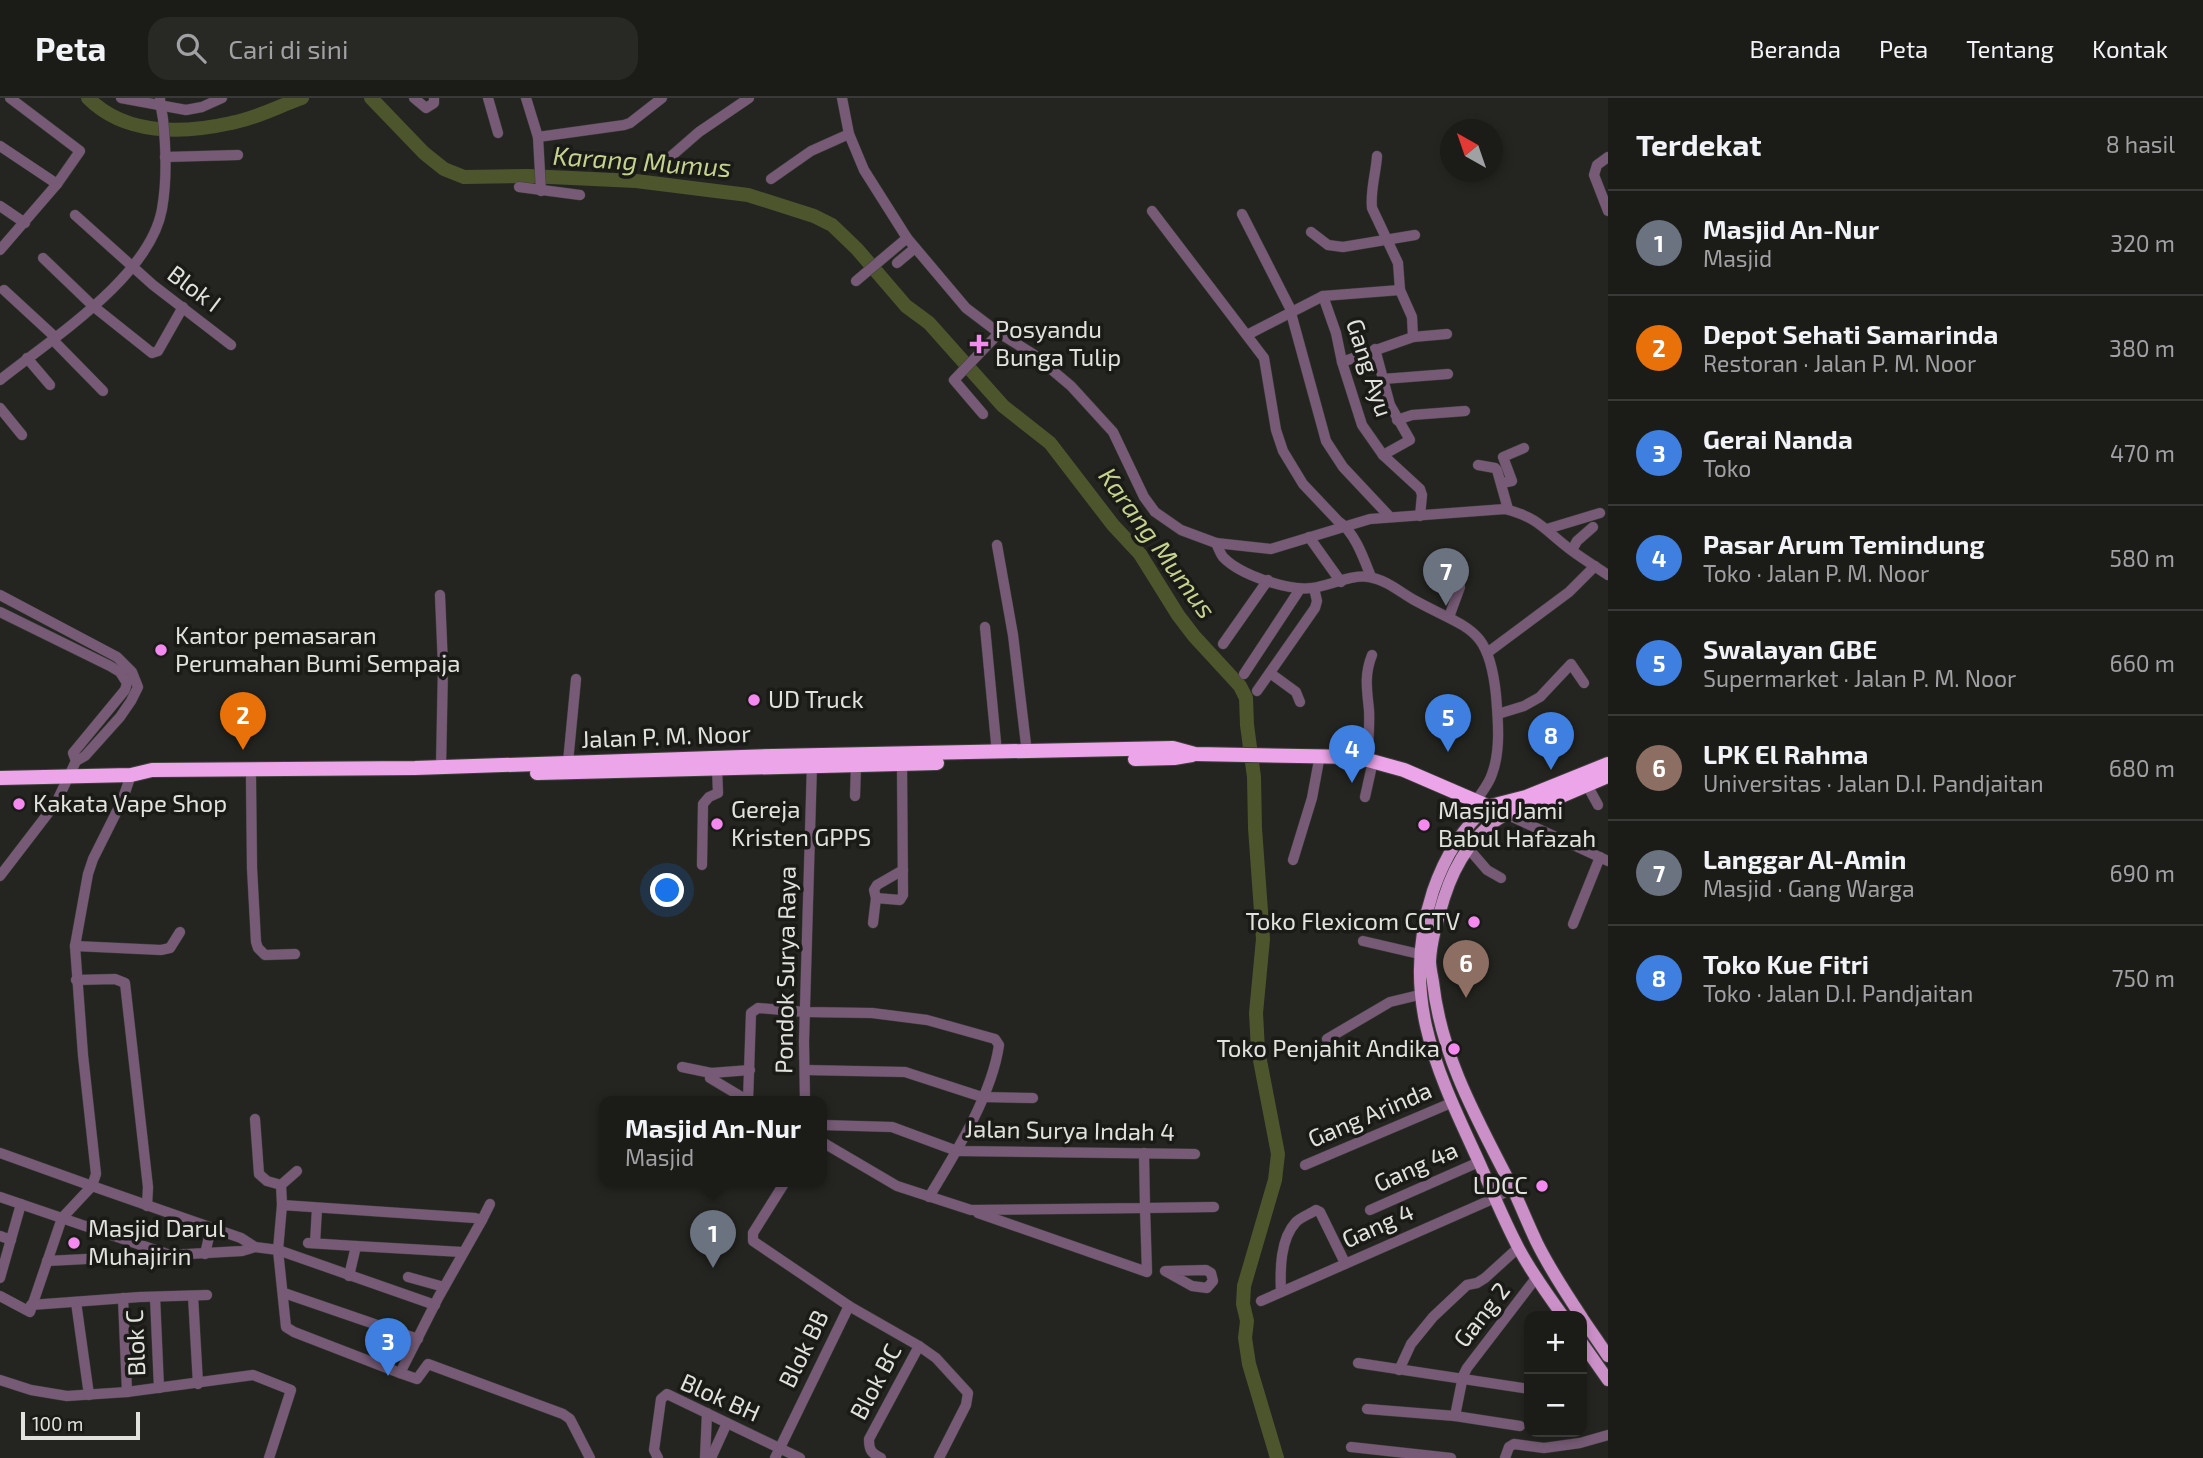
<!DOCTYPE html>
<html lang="id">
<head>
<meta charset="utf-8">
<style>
  :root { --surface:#1b1c18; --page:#282925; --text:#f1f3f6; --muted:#a0a1a2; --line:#393a37; --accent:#2563eb }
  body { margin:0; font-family:"Exo 2",sans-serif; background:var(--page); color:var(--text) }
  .controls { position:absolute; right:21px; bottom:21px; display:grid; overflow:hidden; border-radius:14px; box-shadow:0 4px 10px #0003 }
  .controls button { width:63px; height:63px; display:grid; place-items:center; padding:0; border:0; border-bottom:2px solid var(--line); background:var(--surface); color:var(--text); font:35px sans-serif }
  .compass { position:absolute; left:1440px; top:21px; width:63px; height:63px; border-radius:50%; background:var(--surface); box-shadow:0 4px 10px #0003; rotate:320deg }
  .scale { position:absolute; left:21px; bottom:18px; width:119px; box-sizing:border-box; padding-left:7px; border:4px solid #e1e1de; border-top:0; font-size:19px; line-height:24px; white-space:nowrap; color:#e1e1de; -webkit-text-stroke:5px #1a1b17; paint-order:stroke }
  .you { position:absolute; left:668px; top:793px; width:24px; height:24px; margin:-18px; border:5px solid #fff; border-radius:50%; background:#1a73e8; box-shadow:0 0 0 10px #1a73e833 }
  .badge { display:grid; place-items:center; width:46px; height:46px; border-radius:50%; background:var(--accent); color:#fff; font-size:23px; font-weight:700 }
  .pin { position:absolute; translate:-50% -58px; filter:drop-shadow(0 2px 4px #0008) }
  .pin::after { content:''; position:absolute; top:37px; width:24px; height:21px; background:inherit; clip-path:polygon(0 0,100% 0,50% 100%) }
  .popup { position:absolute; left:599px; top:998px; width:228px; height:91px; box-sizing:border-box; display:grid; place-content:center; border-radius:14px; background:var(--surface); filter:drop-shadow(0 2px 5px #0005); font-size:23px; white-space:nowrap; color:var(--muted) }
  .popup b { font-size:26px; color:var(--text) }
  .popup::after { content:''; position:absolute; left:50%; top:100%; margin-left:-14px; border:14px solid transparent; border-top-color:var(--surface) }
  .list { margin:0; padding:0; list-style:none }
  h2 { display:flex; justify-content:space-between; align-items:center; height:91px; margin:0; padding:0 28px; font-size:30px }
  h2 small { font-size:23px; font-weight:400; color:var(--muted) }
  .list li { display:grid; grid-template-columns:46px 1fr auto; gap:21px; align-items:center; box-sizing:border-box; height:105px; padding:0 28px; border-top:2px solid var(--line) }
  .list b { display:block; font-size:26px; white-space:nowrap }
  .list p { margin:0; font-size:23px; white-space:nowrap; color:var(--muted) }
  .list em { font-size:23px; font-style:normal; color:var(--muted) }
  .icon { flex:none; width:38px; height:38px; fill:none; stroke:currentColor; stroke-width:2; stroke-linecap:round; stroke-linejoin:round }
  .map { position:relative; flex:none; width:1608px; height:1360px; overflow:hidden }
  header { display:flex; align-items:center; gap:42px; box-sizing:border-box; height:98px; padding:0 35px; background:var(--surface); border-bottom:2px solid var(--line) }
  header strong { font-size:33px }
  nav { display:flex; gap:38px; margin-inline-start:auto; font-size:24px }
  .search { width:490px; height:63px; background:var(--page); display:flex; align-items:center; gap:18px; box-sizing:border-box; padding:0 24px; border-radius:21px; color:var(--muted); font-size:26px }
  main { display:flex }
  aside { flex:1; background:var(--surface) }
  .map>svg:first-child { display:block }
</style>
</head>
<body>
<header>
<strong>Peta</strong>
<div class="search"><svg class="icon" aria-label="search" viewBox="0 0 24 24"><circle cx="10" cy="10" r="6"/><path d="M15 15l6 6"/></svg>Cari di sini</div>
<nav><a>Beranda</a><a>Peta</a><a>Tentang</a><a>Kontak</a></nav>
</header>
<main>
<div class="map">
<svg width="1608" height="1360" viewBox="0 0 1608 1360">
  <rect width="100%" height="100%" fill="#242520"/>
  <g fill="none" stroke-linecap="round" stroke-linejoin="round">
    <g stroke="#4d552d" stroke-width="14">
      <path d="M88,0C125,37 182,36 231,25C255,21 279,8 302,0"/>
      <path d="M371,0L424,55L444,71L464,79L528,78L636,83L748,97L814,118L832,127L857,151L906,208L929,225L1003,308L1050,345L1113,427L1140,456L1178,517L1194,538L1240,588L1246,600L1247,627L1254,679L1255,730L1263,841L1256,915L1258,952L1278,1056L1275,1082L1244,1188L1243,1206L1247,1223L1245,1240L1249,1266L1277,1360"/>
    </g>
    <g stroke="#3e3f3b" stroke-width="11">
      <g id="minor">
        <path d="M121,0L186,12L202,9L222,0"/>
        <path d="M414,0L426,10L434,5V0"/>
        <path d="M488,0L498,35"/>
        <path d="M526,0L538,39L541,93"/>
        <path d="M842,0L849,36L864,72L907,140L966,210L999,235L1033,256L1071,288L1113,334L1144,399L1155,414L1181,432L1216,445L1271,451L1370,421L1505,411C1540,420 1544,432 1571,452C1583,461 1596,469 1608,477"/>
        <path d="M538,39L624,27L630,25L662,0"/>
        <path d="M0,48L57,86"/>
        <path d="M165,59L238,57"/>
        <path d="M1608,59L1597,67L1594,77L1608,113"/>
        <path d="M668,61L699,34L749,0"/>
        <path d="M771,81L811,53L849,36"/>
        <path d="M519,89L580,97"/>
        <path d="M0,108L25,125"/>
        <path d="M1152,113L1264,260L1276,332L1283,353L1303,386L1338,423C1355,434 1364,461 1371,479"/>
        <path d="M1242,116L1292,214"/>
        <path d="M75,117L153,187L231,247"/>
        <path d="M1311,134L1328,147L1343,149L1415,137"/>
        <path d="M0,152L57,86L80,53L10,0"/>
        <path d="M43,160L93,208L152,255L158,253L183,209"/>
        <path d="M897,165L915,150"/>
        <path d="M856,183L907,140"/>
        <path d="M4,192L55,239"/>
        <path d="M1323,198L1336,235L1342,264L1362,327L1383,357L1420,391L1422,397L1420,418"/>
        <path d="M1291,215L1326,343L1343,369L1389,418"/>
        <path d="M1247,237L1323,198L1400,192"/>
        <path d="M1413,239L1447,236"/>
        <path d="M53,242L103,293"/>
        <path d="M1375,251L1390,307L1410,342L1383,357"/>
        <path d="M27,260L50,287"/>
        <path d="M1342,264L1413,239L1412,219L1400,192L1398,165L1372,110C1370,93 1376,75 1377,58"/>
        <path d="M1383,281L1448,276"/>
        <path d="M0,282C51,241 150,179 162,111C167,83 166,50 163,21C162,14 160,7 160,0"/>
        <path d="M0,310L22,337"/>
        <path d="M983,316L954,282L999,235"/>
        <path d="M1397,322L1412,317L1465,313"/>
        <path d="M1478,367L1495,370L1497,372L1508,411"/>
        <path d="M1502,385L1512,383L1503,359L1524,350"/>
        <path d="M1547,431L1600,415"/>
        <path d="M1309,439L1341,484"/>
        <path d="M1216,445C1218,449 1220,455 1223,459C1240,477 1288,493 1312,490C1330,488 1351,476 1369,479C1387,482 1401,495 1416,503C1469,532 1489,528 1496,597C1498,622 1501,652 1492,676C1489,686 1481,695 1476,703"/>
        <path d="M997,447L1013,537L1027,655"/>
        <path d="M1572,452L1577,443L1593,429"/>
        <path d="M1449,477L1459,485L1460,489L1449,519"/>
        <path d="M0,497L117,559L132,574L138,589L131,603L120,619L85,658L76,663L56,705L0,778"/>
        <path d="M440,497L443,568L441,669"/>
        <path d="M0,514L110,568L120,574L127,585L125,592L73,655L76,663"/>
        <path d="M985,529L997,655"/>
        <path d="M1223,546L1268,482"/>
        <path d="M1487,555L1569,494L1595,468"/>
        <path d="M1270,575L1296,594L1300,604"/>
        <path d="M1244,576L1300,491"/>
        <path d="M1257,593L1315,510L1317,503L1314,490"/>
        <path d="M1498,616L1524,608L1540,599L1571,566L1584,585"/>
        <path d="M1367,662C1368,645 1370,628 1369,612C1367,592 1364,577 1372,557"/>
        <path d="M568,664L576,581"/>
        <path d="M131,677L122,703L93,761L88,776L75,848L83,957L96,1076L92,1088L241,1140L255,1149L278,1152L435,1207"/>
        <path d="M251,680L252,770L256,844L258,850L265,857L295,856"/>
        <path d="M1587,687L1598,707"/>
        <path d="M855,698L856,667"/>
        <path d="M1365,699L1373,663"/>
        <path d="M1506,716L1608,763"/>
        <path d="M1468,750L1487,772L1501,780"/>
        <path d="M1293,762L1312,700L1320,657"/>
        <path d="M702,767L703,706L709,699L718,695L717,670"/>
        <path d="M876,800L874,792L877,787L903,772"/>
        <path d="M873,825L876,800L900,802L903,797L902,666"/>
        <path d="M1573,826L1600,759"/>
        <path d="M1363,843L1419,856"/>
        <path d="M75,848L161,852L170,850L180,834"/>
        <path d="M76,882L115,881L125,885L148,1089L147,1108"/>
        <path d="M1327,941L1390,904L1419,897"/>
        <path d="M682,969L711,975"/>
        <path d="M805,972L905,974L982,999L1033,1000"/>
        <path d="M748,1003L751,915L758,910L805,914L872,915L927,922L995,941L999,947C992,997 955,1056 929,1099"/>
        <path d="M750,1004L710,980L711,975L750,972"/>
        <path d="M805,1004L804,944L812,665"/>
        <path d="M255,1021L259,1076L267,1083L281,1087L282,1107"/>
        <path d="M822,1027L892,1029L957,1053L1195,1056"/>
        <path d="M822,1044L897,1088L971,1112L1145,1110L1144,1055"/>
        <path d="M0,1055L92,1088L62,1120L30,1214L0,1198"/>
        <path d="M1305,1067L1451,1005"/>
        <path d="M785,1084L753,1135V1143L849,1208L919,1248"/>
        <path d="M281,1087L297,1073"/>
        <path d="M0,1099L170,1157L242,1153L255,1149"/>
        <path d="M282,1107L475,1120L482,1122L438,1200L400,1275L294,1234L286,1229L278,1152Z"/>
        <path d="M1370,1112L1479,1064"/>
        <path d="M978,1115L1147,1174L1145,1110L1214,1109"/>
        <path d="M482,1122L490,1106"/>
        <path d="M0,1138L11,1142"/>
        <path d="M308,1145L356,1148"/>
        <path d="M315,1145L317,1110"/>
        <path d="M205,1156L211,1130"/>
        <path d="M47,1163L165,1157"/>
        <path d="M1206,1172L1211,1175L1213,1183L1207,1190L1192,1188L1165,1173Z"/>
        <path d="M349,1178L356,1148L462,1154"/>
        <path d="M408,1179L444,1189"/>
        <path d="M0,1180L21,1106"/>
        <path d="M1281,1194C1280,1172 1280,1141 1296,1124C1301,1119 1310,1116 1316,1112L1320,1114L1345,1165"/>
        <path d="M284,1195L418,1241"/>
        <path d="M193,1198L198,1286"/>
        <path d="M155,1199L159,1290"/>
        <path d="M123,1200L127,1294"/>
        <path d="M1261,1203L1495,1100L1512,1090"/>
        <path d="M76,1204L89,1297"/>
        <path d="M31,1207L140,1199L207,1197"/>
        <path d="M1358,1265L1529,1291"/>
        <path d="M1399,1272L1411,1246L1433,1219L1467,1187L1477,1185L1485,1180L1518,1150"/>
        <path d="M400,1275L417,1281L428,1266L563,1316L570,1321L590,1360"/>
        <path d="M0,1282L31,1292L67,1298L127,1294L253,1277L291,1292L269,1360"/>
        <path d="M1367,1311L1455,1318L1520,1328"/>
        <path d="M1455,1318L1463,1278L1467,1270L1536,1180"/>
        <path d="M1351,1349L1451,1360"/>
        <path d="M658,1360L654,1352L661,1301L667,1296L800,1360"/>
        <path d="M705,1360L707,1315"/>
        <path d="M711,1360L727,1325"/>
        <path d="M775,1360L849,1208"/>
        <path d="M881,1360C871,1355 869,1352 869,1341L919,1248L936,1260L968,1295L966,1307L939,1360"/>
        <path d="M1505,1360L1509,1349L1514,1346L1544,1350L1580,1345L1608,1337"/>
      </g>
    </g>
    <g stroke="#3e3f3b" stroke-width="14">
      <g id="major">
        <path d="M1487,709C1461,731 1444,761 1433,793C1399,897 1436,971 1479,1064C1492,1093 1504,1123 1519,1151C1532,1175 1547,1196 1563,1218"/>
        <path d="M1506,716C1473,735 1455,765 1444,800C1438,820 1431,842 1430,863C1430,870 1432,877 1433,884C1441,958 1477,1021 1511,1087C1520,1106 1528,1126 1537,1145C1550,1171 1565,1194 1581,1218"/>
        <path d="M1582,1220L1608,1258"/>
        <path d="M1582,1245L1608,1282"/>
      </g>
    </g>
    <g stroke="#3e3f3b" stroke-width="16">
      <g id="highway">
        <path d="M1135,661L1174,660L1192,657"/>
        <path d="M537,675L937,665"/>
        <path d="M0,680L131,677L152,672L415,670L773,658L1173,650L1195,656L1357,659L1404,672L1506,716L1547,704L1608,678"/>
        <path d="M1487,709L1526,699L1608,666"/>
      </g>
    </g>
    <use href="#minor" stroke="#775b76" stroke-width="10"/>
    <use href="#major" stroke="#cb90c8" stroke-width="12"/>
    <use href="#highway" stroke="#eda5e9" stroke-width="14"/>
  </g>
  <g fill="#f489f0" stroke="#1a1b17" stroke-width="2.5">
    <path d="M975.5 235.5h7v7h7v7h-7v7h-7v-7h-7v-7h7z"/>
    <circle cx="161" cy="552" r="7"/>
    <circle cx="754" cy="602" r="7"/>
    <circle cx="19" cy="706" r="7"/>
    <circle cx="717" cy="726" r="7"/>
    <circle cx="1424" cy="727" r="7"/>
    <circle cx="1474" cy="824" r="7"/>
    <circle cx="1454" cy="951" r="7"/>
    <circle cx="1542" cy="1088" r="7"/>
    <circle cx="74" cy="1145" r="7"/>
  </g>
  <g text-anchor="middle" stroke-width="7" stroke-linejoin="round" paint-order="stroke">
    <g font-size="24" fill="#e1e1de" stroke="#1a1b17">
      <text transform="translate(194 191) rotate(37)" y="8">Blok I</text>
      <text transform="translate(1369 270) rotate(72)" y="8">Gang Ayu</text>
      <text transform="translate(666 639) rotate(-2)" y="8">Jalan P. M. Noor</text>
      <text transform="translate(786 872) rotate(-89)" y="8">Pondok Surya Raya</text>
      <text transform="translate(1370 1017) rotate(-23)" y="8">Gang Arinda</text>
      <text transform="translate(1070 1033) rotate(1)" y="8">Jalan Surya Indah 4</text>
      <text transform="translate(1416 1069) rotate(-24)" y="8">Gang 4a</text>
      <text transform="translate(1378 1128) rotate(-24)" y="8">Gang 4</text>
      <text transform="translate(1482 1217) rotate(-52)" y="8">Gang 2</text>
      <text transform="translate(136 1245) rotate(-92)" y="8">Blok C</text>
      <text transform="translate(804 1251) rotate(-64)" y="8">Blok BB</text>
      <text transform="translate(876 1284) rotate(-62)" y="8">Blok BC</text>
      <text transform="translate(720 1300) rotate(24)" y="8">Blok BH</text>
    </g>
    <g font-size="24" fill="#e1e1de" stroke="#1a1b17" text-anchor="start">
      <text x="995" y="240">Posyandu<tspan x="995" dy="28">Bunga Tulip</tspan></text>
      <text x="175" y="546">Kantor pemasaran<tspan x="175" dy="28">Perumahan Bumi Sempaja</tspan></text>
      <text x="768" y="610">UD Truck</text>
      <text x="33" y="714">Kakata Vape Shop</text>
      <text x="731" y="720">Gereja<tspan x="731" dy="28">Kristen GPPS</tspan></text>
      <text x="1438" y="721">Masjid Jami<tspan x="1438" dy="28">Babul Hafazah</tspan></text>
      <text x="1460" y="832" text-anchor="end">Toko Flexicom CCTV</text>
      <text x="1440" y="959" text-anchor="end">Toko Penjahit Andika</text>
      <text x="1528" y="1096" text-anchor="end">LDCC</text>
      <text x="88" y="1139">Masjid Darul<tspan x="88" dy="28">Muhajirin</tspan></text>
    </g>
    <g font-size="26" font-style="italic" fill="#c4d28e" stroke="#1a1b17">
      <text transform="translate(642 64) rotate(4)" y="9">Karang Mumus</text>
      <text transform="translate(1157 445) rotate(54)" y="9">Karang Mumus</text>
    </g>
  </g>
</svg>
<div class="controls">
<button>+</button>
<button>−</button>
</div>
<svg class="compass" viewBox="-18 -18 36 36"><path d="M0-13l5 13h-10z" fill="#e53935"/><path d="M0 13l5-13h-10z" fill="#a0a1a2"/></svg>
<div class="scale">100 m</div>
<div class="you"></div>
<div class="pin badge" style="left:713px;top:1170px;background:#6b7280">1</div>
<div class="popup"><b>Masjid An-Nur</b>Masjid</div>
<div class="pin badge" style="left:243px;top:652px;background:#e8710a">2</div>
<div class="pin badge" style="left:388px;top:1278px;background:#3f7fe0">3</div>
<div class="pin badge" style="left:1352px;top:685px;background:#3f7fe0">4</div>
<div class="pin badge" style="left:1448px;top:654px;background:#3f7fe0">5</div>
<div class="pin badge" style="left:1466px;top:900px;background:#8d6e63">6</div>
<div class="pin badge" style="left:1446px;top:508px;background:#6b7280">7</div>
<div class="pin badge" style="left:1551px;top:672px;background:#3f7fe0">8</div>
</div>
<aside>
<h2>Terdekat<small>8 hasil</small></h2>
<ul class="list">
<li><span class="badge" style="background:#6b7280">1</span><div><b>Masjid An-Nur</b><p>Masjid</p></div><em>320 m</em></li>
<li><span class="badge" style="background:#e8710a">2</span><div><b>Depot Sehati Samarinda</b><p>Restoran · Jalan P. M. Noor</p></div><em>380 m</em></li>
<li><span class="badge" style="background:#3f7fe0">3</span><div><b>Gerai Nanda</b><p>Toko</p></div><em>470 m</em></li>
<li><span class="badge" style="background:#3f7fe0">4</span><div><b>Pasar Arum Temindung</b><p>Toko · Jalan P. M. Noor</p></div><em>580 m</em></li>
<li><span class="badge" style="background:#3f7fe0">5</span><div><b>Swalayan GBE</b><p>Supermarket · Jalan P. M. Noor</p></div><em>660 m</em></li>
<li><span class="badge" style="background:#8d6e63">6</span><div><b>LPK El Rahma</b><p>Universitas · Jalan D.I. Pandjaitan</p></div><em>680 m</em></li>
<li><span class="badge" style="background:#6b7280">7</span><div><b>Langgar Al-Amin</b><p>Masjid · Gang Warga</p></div><em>690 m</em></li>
<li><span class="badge" style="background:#3f7fe0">8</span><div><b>Toko Kue Fitri</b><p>Toko · Jalan D.I. Pandjaitan</p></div><em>750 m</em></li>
</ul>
</aside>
</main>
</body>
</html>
